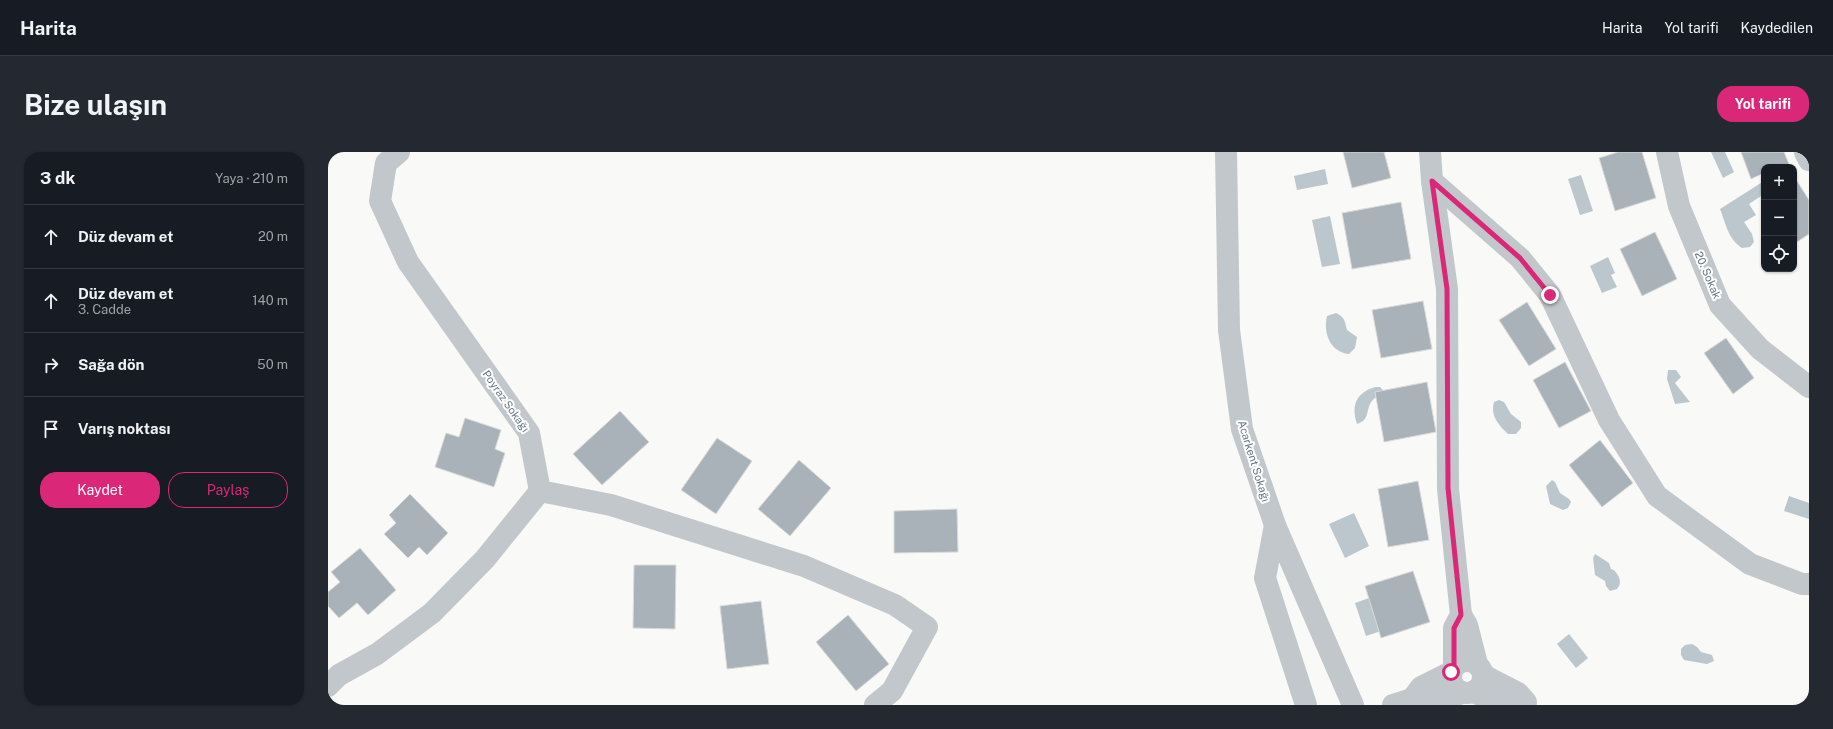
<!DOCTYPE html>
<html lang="tr">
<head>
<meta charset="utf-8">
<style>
  :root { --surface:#171b24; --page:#242831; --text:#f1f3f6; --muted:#9ea1a6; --line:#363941; --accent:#db2777 }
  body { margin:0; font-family:"Public Sans",sans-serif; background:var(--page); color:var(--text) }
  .controls { position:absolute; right:12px; top:12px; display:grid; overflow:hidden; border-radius:8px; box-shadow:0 1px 3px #0004 }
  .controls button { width:36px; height:36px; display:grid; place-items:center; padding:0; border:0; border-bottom:1px solid var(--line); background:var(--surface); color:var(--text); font:20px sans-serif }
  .stop { position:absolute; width:12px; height:12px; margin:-9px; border:3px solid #db2777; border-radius:50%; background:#fff }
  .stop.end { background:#db2777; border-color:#fff; box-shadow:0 1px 4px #0008 }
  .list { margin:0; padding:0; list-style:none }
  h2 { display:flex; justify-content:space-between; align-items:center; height:52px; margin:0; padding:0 16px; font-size:17px }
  h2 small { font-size:13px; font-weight:400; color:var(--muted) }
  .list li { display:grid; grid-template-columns:26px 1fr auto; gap:12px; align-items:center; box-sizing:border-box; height:64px; padding:0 16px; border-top:1px solid var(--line) }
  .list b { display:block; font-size:15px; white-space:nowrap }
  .list p { margin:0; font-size:13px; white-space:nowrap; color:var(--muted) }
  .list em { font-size:13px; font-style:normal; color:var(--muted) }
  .actions { display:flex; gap:8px; padding:12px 16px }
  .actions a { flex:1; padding:9px 0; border:1px solid var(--accent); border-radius:16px; text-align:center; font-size:14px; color:var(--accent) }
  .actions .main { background:var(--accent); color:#fff }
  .icon { flex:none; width:22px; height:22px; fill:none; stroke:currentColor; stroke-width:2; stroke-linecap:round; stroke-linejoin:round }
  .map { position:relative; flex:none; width:1481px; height:553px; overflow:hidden; border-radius:16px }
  header { display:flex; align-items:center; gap:24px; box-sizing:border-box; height:56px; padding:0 20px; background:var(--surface); border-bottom:1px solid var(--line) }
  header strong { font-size:19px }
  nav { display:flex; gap:22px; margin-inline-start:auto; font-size:14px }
  .intro { display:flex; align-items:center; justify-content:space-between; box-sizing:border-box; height:96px; padding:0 24px }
  h1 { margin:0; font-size:28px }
  .button { padding:10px 18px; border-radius:16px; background:var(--accent); color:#fff; font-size:14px; font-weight:700 }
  main { display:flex; gap:24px; padding:0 24px }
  aside { flex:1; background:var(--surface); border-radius:16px; box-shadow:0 1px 3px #0004 }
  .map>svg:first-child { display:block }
</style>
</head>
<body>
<header>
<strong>Harita</strong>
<nav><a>Harita</a><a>Yol tarifi</a><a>Kaydedilen</a></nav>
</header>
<div class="intro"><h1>Bize ulaşın</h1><a class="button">Yol tarifi</a></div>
<main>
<aside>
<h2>3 dk<small>Yaya · 210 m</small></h2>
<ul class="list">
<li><svg class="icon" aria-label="ahead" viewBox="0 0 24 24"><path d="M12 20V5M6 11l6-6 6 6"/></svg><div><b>Düz devam et</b></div><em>20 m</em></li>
<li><svg class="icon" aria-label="ahead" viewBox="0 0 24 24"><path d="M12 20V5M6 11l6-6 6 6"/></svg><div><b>Düz devam et</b><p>3. Cadde</p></div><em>140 m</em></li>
<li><svg class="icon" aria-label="right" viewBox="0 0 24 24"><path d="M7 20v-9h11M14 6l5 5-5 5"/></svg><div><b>Sağa dön</b></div><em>50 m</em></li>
<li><svg class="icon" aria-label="arrive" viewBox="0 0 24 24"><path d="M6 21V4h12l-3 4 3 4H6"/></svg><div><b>Varış noktası</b></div></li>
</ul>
<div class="actions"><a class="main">Kaydet</a><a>Paylaş</a></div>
</aside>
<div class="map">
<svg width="1481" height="553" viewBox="0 0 1481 553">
  <rect width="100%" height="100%" fill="#f9f9f7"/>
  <g fill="#bbc7cc">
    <path d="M1383,0H1397L1406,20L1395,26Z"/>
    <path d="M997,17L1000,32L969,38L966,24Z"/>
    <path d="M1253,23L1265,59L1252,63L1240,27Z"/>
    <path d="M1436,29V42L1421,52L1428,63L1416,70L1424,82L1426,90L1422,95L1414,96C1400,87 1398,72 1392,57Z"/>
    <path d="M1002,64L1012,112L994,115L984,68Z"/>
    <path d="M1280,105L1287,121L1283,123L1289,135L1274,141L1262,114Z"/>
    <path d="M1008,161C1017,165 1017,170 1019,178L1029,185L1027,196L1021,202C1002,200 995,181 999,164Z"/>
    <path d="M1340,218H1348L1353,225L1347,231L1362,250L1347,252L1339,227Z"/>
    <path d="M1047,235H1052L1055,238C1052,243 1044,247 1042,252C1038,261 1041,268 1029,272C1023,253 1028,241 1047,235Z"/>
    <path d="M1171,248L1176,250L1183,262L1193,270V276L1188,282H1180C1171,273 1162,264 1166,250Z"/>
    <path d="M1224,328L1227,330L1232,341L1241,347L1243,350L1240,356L1235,358L1222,352L1218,334Z"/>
    <path d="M1461,344L1481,351V367L1456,359Z"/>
    <path d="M1026,361L1041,394L1017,406L1001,372Z"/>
    <path d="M1267,402L1281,411L1283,417L1286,418C1291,424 1295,430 1289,437L1282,439L1278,434L1277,429L1267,423L1265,406Z"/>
    <path d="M1041,446L1053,479L1038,484L1027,451Z"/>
    <path d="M1241,482L1260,506L1248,516L1229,492Z"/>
    <path d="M1364,492L1369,495L1373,500L1384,503L1386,509L1379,512L1356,508L1353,503V497L1357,493Z"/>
  </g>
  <g fill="#a9b2b9" stroke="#dbdbd9">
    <path d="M1015,0H1056L1063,26L1024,36Z"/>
    <path d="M1290,0H1314L1328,46L1287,59L1271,6Z"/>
    <path d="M1413,0H1456L1461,12L1452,15H1436V21L1423,27Z"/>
    <path d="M1469,29L1481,48V82L1466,92V31Z"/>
    <path d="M1073,50L1083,107L1024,117L1014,61Z"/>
    <path d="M1327,80L1349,127L1314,144L1292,97Z"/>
    <path d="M1095,149L1104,197L1053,206L1044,158Z"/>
    <path d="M1199,150L1228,197L1201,214L1171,168Z"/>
    <path d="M1398,186L1426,226L1405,242L1376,201Z"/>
    <path d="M1237,210L1263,259L1231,276L1205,228Z"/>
    <path d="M1099,230L1108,280L1056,290L1047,240Z"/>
    <path d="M292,259L321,290L274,333L245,302Z"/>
    <path d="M137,266L173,278L167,297L177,301L166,335L107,315L118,281L131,285Z"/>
    <path d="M389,286L424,309L388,362L353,338Z"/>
    <path d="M1272,288L1305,331L1274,355L1241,313Z"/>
    <path d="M471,308L503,336L462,384L430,357Z"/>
    <path d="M1090,329L1101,388L1060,395L1050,337Z"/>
    <path d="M82,342L120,381L99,403L91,395L80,406L56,382L68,371L61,363Z"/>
    <path d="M629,357L630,400L566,401V359Z"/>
    <path d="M32,396L68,438L40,463L29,451L11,466L0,454V440L12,430L3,420Z"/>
    <path d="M306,413H348L347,477L305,476Z"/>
    <path d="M1085,419L1102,470L1053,486L1037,434Z"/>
    <path d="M433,449L441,512L399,517L392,454Z"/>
    <path d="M520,463L561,512L528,539L488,490Z"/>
  </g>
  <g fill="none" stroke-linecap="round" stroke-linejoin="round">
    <g stroke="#c2c7cb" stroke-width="22">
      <path d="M898,0L901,178L914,277L947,373L1025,553"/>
      <path d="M1102,0L1104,29L1119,137L1120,337L1133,463L1139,473L1149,512"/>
      <path d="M1339,0L1351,54L1392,153L1432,197L1481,235"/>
      <path d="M1477,0L1481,8"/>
      <path d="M1104,29L1192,106L1222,143L1281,268L1329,344L1422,412L1474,432H1481"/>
      <path d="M212,339L283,353L476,414L567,453L599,475L564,539L547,553"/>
      <path d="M947,373L937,426L978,553"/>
      <circle cx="1139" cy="525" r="16"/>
      <path d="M1126,514V476L1133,463"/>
      <path d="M1155,523L1190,541L1198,550"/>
      <path d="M0,534L11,523L49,502L104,461L157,407L212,339L201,281L80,110L52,49L58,11L71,0"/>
      <path d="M1146,540L1160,547L1182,553"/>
      <path d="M1084,547L1093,535L1123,520"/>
      <path d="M1065,553L1084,547L1098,550L1119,546L1134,541"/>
    </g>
  </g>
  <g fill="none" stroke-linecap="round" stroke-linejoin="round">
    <path stroke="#db2777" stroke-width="5" d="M1123,520L1126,514V476L1133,463L1120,336L1119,137L1104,29L1192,106L1222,143"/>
  </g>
  <g text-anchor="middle" stroke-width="4" stroke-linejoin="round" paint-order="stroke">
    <g font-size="11" fill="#637683" stroke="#fff">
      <text transform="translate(1380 123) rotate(67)" y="4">20. Sokak</text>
      <text transform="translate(178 249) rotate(55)" y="4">Poyraz Sokağı</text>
      <text transform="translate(926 309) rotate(73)" y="4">Acarkent Sokağı</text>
    </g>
  </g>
</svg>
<div class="controls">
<button>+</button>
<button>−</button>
<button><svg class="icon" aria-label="locate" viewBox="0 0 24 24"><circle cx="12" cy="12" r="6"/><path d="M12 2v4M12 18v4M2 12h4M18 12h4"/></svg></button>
</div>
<div class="stop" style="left:1123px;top:520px"></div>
<div class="stop end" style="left:1222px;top:143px"></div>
</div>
</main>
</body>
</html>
